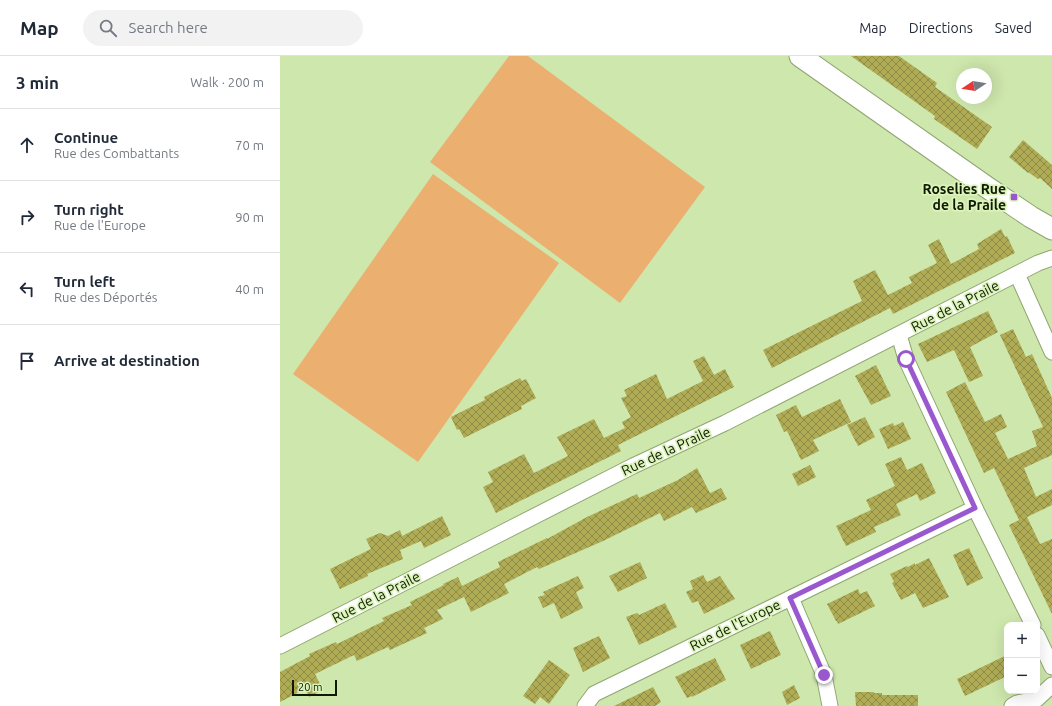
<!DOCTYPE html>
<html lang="en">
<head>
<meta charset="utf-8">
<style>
  :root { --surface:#fff; --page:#f2f2f3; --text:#1f2937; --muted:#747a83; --line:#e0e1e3 }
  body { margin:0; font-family:Ubuntu,sans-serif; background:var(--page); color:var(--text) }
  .controls { position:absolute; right:12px; bottom:12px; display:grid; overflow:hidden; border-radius:8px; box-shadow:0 4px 16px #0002 }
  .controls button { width:36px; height:36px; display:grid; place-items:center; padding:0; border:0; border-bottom:1px solid var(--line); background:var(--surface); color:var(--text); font:20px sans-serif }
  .compass { position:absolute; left:676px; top:12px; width:36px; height:36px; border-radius:50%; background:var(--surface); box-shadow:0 4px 16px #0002; rotate:258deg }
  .scale { position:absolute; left:12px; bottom:10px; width:45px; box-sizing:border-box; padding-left:4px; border:2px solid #101904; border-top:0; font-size:11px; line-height:14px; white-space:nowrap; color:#101904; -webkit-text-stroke:3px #dbf4ba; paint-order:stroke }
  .stop { position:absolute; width:12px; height:12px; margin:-9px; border:3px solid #9a58ce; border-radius:50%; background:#fff }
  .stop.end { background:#9a58ce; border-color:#fff; box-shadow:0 1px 4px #0008 }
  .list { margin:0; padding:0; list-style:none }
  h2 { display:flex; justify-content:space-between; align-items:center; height:52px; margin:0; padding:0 16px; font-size:17px }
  h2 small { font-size:13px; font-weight:400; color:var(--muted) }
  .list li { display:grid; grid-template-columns:26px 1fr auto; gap:12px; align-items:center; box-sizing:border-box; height:72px; padding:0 16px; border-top:1px solid var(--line) }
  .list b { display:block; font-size:15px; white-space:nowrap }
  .list p { margin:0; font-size:13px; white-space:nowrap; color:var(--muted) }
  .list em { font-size:13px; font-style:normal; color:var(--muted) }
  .icon { flex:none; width:22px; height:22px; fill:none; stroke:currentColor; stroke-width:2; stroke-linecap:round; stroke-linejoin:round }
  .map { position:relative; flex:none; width:772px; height:650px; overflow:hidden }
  header { display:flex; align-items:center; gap:24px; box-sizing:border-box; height:56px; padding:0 20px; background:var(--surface); border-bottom:1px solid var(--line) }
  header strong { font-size:19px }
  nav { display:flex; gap:22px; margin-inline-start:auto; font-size:14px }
  .search { width:280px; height:36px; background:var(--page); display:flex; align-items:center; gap:10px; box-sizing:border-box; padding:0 14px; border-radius:22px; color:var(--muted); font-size:15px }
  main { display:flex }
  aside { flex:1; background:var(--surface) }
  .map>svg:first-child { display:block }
</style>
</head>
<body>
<header>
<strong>Map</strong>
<div class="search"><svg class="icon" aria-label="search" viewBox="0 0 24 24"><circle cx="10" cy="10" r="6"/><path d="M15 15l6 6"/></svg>Search here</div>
<nav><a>Map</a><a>Directions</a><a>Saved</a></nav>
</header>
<main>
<aside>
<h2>3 min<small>Walk · 200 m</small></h2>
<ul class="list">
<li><svg class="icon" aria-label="ahead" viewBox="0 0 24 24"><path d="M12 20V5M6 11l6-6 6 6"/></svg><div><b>Continue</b><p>Rue des Combattants</p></div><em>70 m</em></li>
<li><svg class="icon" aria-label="right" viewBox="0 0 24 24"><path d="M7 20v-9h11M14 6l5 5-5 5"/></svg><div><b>Turn right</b><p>Rue de l'Europe</p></div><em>90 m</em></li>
<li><svg class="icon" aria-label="left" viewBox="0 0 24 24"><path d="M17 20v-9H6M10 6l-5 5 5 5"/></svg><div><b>Turn left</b><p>Rue des Déportés</p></div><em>40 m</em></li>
<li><svg class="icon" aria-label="arrive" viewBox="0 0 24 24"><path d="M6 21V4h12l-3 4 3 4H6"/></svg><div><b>Arrive at destination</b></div></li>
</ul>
</aside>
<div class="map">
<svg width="772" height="650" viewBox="0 0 772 650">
  <defs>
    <pattern id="building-cross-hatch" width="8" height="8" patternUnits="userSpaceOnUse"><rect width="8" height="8" fill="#afac55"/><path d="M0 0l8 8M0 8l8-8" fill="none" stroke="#8d8b44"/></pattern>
  </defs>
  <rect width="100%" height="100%" fill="#cee7ad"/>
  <g fill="#ebb070">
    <path d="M229,0H248L425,131L340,247L150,106Z"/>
    <path d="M153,118L279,207L138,406L13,318Z"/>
  </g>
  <g fill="url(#building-cross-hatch)">
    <path d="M571,0H619L657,27L655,31L712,71L697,93L654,63L655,60Z"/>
    <path d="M743,84L772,109V133L760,122L758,123L748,116V117L729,101Z"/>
    <path d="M721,173L725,181L727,180L735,197L613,258L610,252L492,312L483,294L582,245L573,225L595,214L608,239L632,227L629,221L657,207L648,189L659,183L671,208L699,193L697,188Z"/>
    <path d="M708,255L718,276L690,291L703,320L689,326L674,294L647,306L638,288Z"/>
    <path d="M733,273L746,301L752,298L772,342V399L744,412L756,441L772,433V449L747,461L760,488L772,483V558L729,469L739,464L714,412L704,417L666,336L685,326L705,366L721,358L727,371L715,377L728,403L757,390L752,375L763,371L720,279Z"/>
    <path d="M424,300L434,319L445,313L454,331L338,389L341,395L216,457L203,431L213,426L208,416L244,398L254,417L288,400L277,381L314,363L324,382L345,372L342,366L351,361L341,342L347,340L344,334L376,318L387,343L423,325L413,305Z"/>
    <path d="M596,309L611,340L591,349L575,320Z"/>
    <path d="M240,322L242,325L246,323L256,342L241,350L242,353L184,382L179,373L177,374L171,361L205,344L204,341Z"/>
    <path d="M560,343L571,366L533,384L539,395L521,404L507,375L504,376L496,359L516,349L522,361Z"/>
    <path d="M585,361L595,381L578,390L567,369Z"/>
    <path d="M623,366L631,383L608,393L599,373L613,367L614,370Z"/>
    <path d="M621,401L627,414L642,407L656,437L640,445L637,438L616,448L621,459L594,471L596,476L566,490L556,470L591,454L586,444L615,430L605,408Z"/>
    <path d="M530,409L536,421L518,430L512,418Z"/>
    <path d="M417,412L430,437L441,432L447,443L416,457L412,451L384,465L380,457L323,485L259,513L257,511L224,528L229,537L191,556L184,541L157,554L163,563L144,572L147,577L110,594L108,591L77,605L74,599L35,618L43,634L29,641L25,633L0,646V616L30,600L29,598L56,586L57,588L104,565L102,562L132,549L130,546L164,529L163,528L178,521L182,530L220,511L218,506L267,482V483L307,461L357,438L359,442L398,424Z"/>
    <path d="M162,460L171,479L144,492L141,485L120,494L123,503L87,518L88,520L60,533L50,513L91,493L86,483L100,477L108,480L120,474L122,480Z"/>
    <path d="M689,492L703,522L687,530L673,499Z"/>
    <path d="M649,502L669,541L643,552L635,537L621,544L612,527L614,526L610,518L627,510L628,511L635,507V509Z"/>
    <path d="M360,506L367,522L338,536L329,520Z"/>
    <path d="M423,519L427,526L440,520L455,543L424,558L418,545L412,547L406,536L413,533L410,525Z"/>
    <path d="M298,520L304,532L296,536L303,552L281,563L274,547L263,552L258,541L265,539L263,536Z"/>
    <path d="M578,533L580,538L587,535L595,550L558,568L557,565H556L547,548Z"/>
    <path d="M385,547L397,571L359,589L346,561L357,557L359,559Z"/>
    <path d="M490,575L501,599L471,613L460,589Z"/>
    <path d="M319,580L330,602L303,616L293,592Z"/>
    <path d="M727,599V620L685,640L677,623Z"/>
    <path d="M435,602L446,624L412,641V640L407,642L395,621Z"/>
    <path d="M269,604L290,619L269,648L260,641L255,648L243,640Z"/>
    <path d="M514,629L520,642L507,649L502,636Z"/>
    <path d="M373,631L381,646L375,650H334Z"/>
    <path d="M575,636H594V637H602V639H638V650H576Z"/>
  </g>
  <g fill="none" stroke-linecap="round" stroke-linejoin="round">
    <g stroke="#8fa670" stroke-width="17">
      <g id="street">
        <path d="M737,218L772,296"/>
        <path d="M619,279L626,303L695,452L753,569"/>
        <path d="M511,542L544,619L550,650"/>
        <path d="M757,579L772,611"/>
        <path d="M0,590L353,410L445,367L758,207L772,202"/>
        <path d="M305,650L314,638L695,452"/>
        <path d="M732,650L737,647L757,643L772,629"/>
      </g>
    </g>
    <g stroke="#8fa670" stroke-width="23">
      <path id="secondary" d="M520,0L708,132L751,161L772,173"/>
    </g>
    <use href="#street" stroke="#fff" stroke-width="15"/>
    <use href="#secondary" stroke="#fff" stroke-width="21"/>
  </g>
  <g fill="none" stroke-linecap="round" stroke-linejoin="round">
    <path stroke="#9a58ce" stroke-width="5" d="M544,619L510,542L695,452L626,303"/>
  </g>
  <rect fill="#9a58ce" stroke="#dbf4ba" stroke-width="1.5" x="730" y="137" width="8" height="8" rx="2"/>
  <g text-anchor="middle" stroke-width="3.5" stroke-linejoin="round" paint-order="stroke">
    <g font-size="14" font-weight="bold" fill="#101904" stroke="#dbf4ba" text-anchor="end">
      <text x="726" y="138">Roselies Rue<tspan x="726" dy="16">de la Praile</tspan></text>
    </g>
    <g font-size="14" fill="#101904" stroke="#dbf4ba">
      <text transform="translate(675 250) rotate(-27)" y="5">Rue de la Praile</text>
      <text transform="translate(386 395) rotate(-25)" y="5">Rue de la Praile</text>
      <text transform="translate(96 541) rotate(-27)" y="5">Rue de la Praile</text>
      <text transform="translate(455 569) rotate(-26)" y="5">Rue de l'Europe</text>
    </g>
  </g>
</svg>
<div class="controls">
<button>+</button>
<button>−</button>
</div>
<svg class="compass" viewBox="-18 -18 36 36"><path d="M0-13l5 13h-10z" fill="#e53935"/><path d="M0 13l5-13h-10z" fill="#747a83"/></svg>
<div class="scale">20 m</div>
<div class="stop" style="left:626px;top:303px"></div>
<div class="stop end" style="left:544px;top:619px"></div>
</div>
</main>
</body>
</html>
